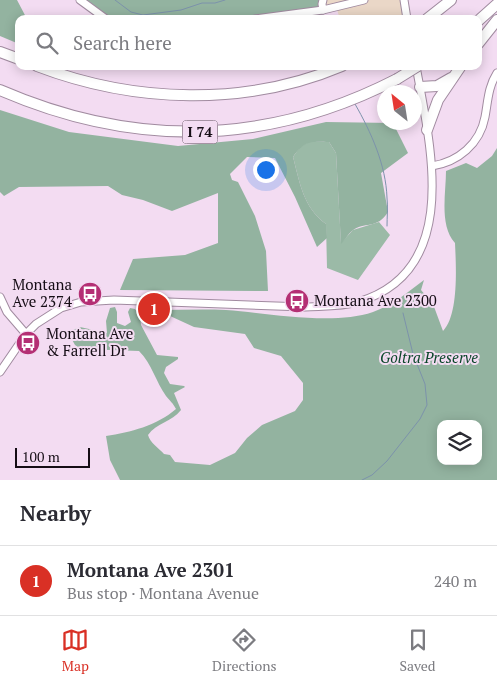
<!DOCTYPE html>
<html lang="en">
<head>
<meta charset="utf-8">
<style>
  :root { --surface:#fff; --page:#f2f2f3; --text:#2b2b33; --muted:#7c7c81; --line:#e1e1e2; --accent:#d93025 }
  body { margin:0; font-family:"PT Serif",serif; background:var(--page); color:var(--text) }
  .controls { position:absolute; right:15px; bottom:15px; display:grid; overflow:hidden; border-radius:10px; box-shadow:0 2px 12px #0003 }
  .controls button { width:45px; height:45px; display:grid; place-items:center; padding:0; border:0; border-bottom:1px solid var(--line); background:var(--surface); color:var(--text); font:25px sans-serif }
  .compass { position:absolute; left:377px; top:85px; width:45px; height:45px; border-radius:50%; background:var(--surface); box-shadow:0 2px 12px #0003; rotate:330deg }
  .scale { position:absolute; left:15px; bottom:12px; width:75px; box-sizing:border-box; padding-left:5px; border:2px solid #150d15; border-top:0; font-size:14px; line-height:18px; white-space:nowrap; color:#150d15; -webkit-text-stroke:4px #f3dcf2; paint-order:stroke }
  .you { position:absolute; left:265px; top:169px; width:18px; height:18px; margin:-12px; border:4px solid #fff; border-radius:50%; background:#1a73e8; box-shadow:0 0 0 8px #1a73e833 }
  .badge { display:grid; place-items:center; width:32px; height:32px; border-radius:50%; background:var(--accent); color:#fff; font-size:16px; font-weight:700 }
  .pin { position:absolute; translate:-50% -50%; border:2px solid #fff; box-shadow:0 1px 5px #0006 }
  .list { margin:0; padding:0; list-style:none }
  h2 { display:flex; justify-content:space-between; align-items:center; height:65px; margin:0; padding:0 20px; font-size:21px }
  h2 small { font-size:16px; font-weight:400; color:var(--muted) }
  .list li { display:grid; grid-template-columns:32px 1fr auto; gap:15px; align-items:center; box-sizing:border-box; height:70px; padding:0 20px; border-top:1px solid var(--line) }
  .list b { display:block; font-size:19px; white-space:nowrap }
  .list p { margin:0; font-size:16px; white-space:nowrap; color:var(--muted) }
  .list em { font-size:16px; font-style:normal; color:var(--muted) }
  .icon { flex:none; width:28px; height:28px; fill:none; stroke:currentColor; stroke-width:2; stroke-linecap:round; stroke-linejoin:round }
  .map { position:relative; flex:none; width:497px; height:480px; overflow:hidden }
  .search { position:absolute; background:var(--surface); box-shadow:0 2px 12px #0003; left:15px; right:15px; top:15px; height:55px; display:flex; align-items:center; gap:12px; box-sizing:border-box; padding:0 18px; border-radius:10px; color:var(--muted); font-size:19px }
  .sheet { height:135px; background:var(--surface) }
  nav { display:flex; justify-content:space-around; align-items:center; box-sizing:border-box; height:70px; border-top:1px solid var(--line); background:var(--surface); font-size:14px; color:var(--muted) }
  nav a { display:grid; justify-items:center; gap:2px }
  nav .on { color:var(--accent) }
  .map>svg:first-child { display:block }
</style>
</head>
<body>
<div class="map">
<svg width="497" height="480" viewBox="0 0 497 480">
  <rect width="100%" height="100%" fill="#f3dcf2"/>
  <path fill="#ead7c7" d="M323,0H404L405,19H340L336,7L323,10Z"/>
  <path fill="#9bbaa7" d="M310,141L329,142L336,153L341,243L353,230L379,222L390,235L358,280L327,268L326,224C303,207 300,183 293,157L300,147Z"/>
  <g fill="#93b3a0" fill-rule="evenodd">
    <path d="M0,0H17L27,19H19V44L0,36Z"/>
    <path d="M80,0H323V10L255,19H106Z"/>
    <path d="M0,110L69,132L178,146L253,139L326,122L393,123L408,153L381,173L388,212C377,230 364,221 352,231C348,234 345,240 341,244L336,153L329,142C310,141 304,141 293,157C300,183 303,207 326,224L327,238L317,247L295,197L275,158L247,157L230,174L232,180L238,182L255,216L266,251L268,291L120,290L133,259L185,255L218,243V193L172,211L143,200L122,195L108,186L19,187L4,196L0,192Z"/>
    <path d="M497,148V480H120L110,460L106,436C131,432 156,426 176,409C173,403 170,401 166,396C156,382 152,364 139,351L81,349L75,345L70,336L73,330L80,327L107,333L106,321L110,308L115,307L117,312V323L125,326L131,322L128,312L130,308L135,309L140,316L141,325L157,355L178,357V359L166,367L164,373L170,384L184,386L185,387L174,393L181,410C172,422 156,423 148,435C150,443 159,448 164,454L170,455L175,462L210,465L235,453L247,438L262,425L295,411L303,400V383L281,356L254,348L245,334L194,327L157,310C180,310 203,309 226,310C269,313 332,326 373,312C393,305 408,292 424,280L421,290L433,304L443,331C459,315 456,265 455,243C439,225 446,193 446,171L466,163L477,168L492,156ZM441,424H478V461H441Z"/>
  </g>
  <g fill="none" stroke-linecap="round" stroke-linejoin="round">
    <g stroke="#7c92ab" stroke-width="1">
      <path d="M115,0L131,12L143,15L181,10L202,3H215L225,0"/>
      <path d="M355,104C371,132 386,165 387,198C388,207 387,217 387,226"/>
      <path d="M362,480L372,475L387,461L420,419L427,405L425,384L413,354L403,313"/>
    </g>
    <g stroke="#a18ba0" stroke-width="9">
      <g id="minor">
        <path d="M80,0L106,19"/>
        <path d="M404,0L407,19"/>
        <path d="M323,10L322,4L323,0"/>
        <path d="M255,19L323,10L364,0"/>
        <path d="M432,166C458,162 480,144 485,117C488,101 488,87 497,73"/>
        <path d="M0,297L7,312L26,334"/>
        <path d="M0,372L26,334L36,324L61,308L81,302L114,300L305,307C323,306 341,307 358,302C463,271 430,144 416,66"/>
      </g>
    </g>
    <g stroke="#a18ba0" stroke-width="12">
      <g id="highway">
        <path d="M427,19L451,0"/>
        <path d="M478,21L497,4"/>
        <path d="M478,44L497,20"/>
        <path d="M0,52L19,59"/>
        <path d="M37,66C134,103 245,107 342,66"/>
        <path d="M420,87L437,86L451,78"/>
        <path d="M0,90C134,148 267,146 397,79"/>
        <path d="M427,130L438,100L461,66"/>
      </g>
    </g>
    <use href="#minor" stroke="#fff" stroke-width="7"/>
    <use href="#highway" stroke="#fff" stroke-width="10"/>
    <g stroke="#a18ba0" stroke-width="12" stroke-linecap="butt">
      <path id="highway-bridge" d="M397,79L418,66"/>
    </g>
    <use href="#highway-bridge" stroke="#fff" stroke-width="10"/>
  </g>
  <defs>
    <g id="bus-disc" transform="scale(1.25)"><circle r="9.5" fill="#b42f74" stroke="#f3dcf2"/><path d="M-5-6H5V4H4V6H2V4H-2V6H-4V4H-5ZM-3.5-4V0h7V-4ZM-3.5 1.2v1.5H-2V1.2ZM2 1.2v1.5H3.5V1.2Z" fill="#fff"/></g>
  </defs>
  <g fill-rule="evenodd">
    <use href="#bus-disc" x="90" y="294"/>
    <use href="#bus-disc" x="297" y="301"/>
    <use href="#bus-disc" x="28" y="343"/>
  </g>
  <g text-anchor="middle" stroke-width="4" stroke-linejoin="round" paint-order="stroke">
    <rect fill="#f3dcf2" stroke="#584b57" stroke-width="1" x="182.5" y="120.5" width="35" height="23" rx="4"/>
    <g font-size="14" font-weight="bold" fill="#150d15">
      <text x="200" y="137">I 74</text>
    </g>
    <g font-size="15" fill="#150d15" stroke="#f3dcf2" text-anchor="start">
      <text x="72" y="290" text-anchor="end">Montana<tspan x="72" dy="17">Ave 2374</tspan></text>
      <text x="314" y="306">Montana Ave 2300</text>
      <text x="46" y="339">Montana Ave<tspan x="46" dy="17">&amp; Farrell Dr</tspan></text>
    </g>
    <g font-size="15" font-style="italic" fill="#0b462a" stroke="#f3dcf2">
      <text x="429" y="363">Goltra Preserve</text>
    </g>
  </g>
</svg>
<div class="controls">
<button><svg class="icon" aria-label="layers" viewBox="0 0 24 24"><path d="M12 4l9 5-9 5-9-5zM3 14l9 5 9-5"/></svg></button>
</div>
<svg class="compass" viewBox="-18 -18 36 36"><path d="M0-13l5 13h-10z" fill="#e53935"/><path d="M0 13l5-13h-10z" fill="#7c7c81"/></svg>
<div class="scale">100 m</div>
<div class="you"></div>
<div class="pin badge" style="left:154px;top:309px">1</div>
<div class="search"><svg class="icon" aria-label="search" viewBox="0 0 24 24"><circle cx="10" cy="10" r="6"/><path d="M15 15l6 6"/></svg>Search here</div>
</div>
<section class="sheet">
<h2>Nearby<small></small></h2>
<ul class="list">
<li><span class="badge">1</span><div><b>Montana Ave 2301</b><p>Bus stop · Montana Avenue</p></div><em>240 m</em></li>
</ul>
</section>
<nav>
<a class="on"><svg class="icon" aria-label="map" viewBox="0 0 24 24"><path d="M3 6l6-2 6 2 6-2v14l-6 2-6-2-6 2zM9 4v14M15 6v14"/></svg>Map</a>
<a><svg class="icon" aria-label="directions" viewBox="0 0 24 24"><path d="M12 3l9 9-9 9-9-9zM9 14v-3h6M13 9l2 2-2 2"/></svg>Directions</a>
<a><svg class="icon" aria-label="saved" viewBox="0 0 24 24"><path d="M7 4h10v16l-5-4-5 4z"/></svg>Saved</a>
</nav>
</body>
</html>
